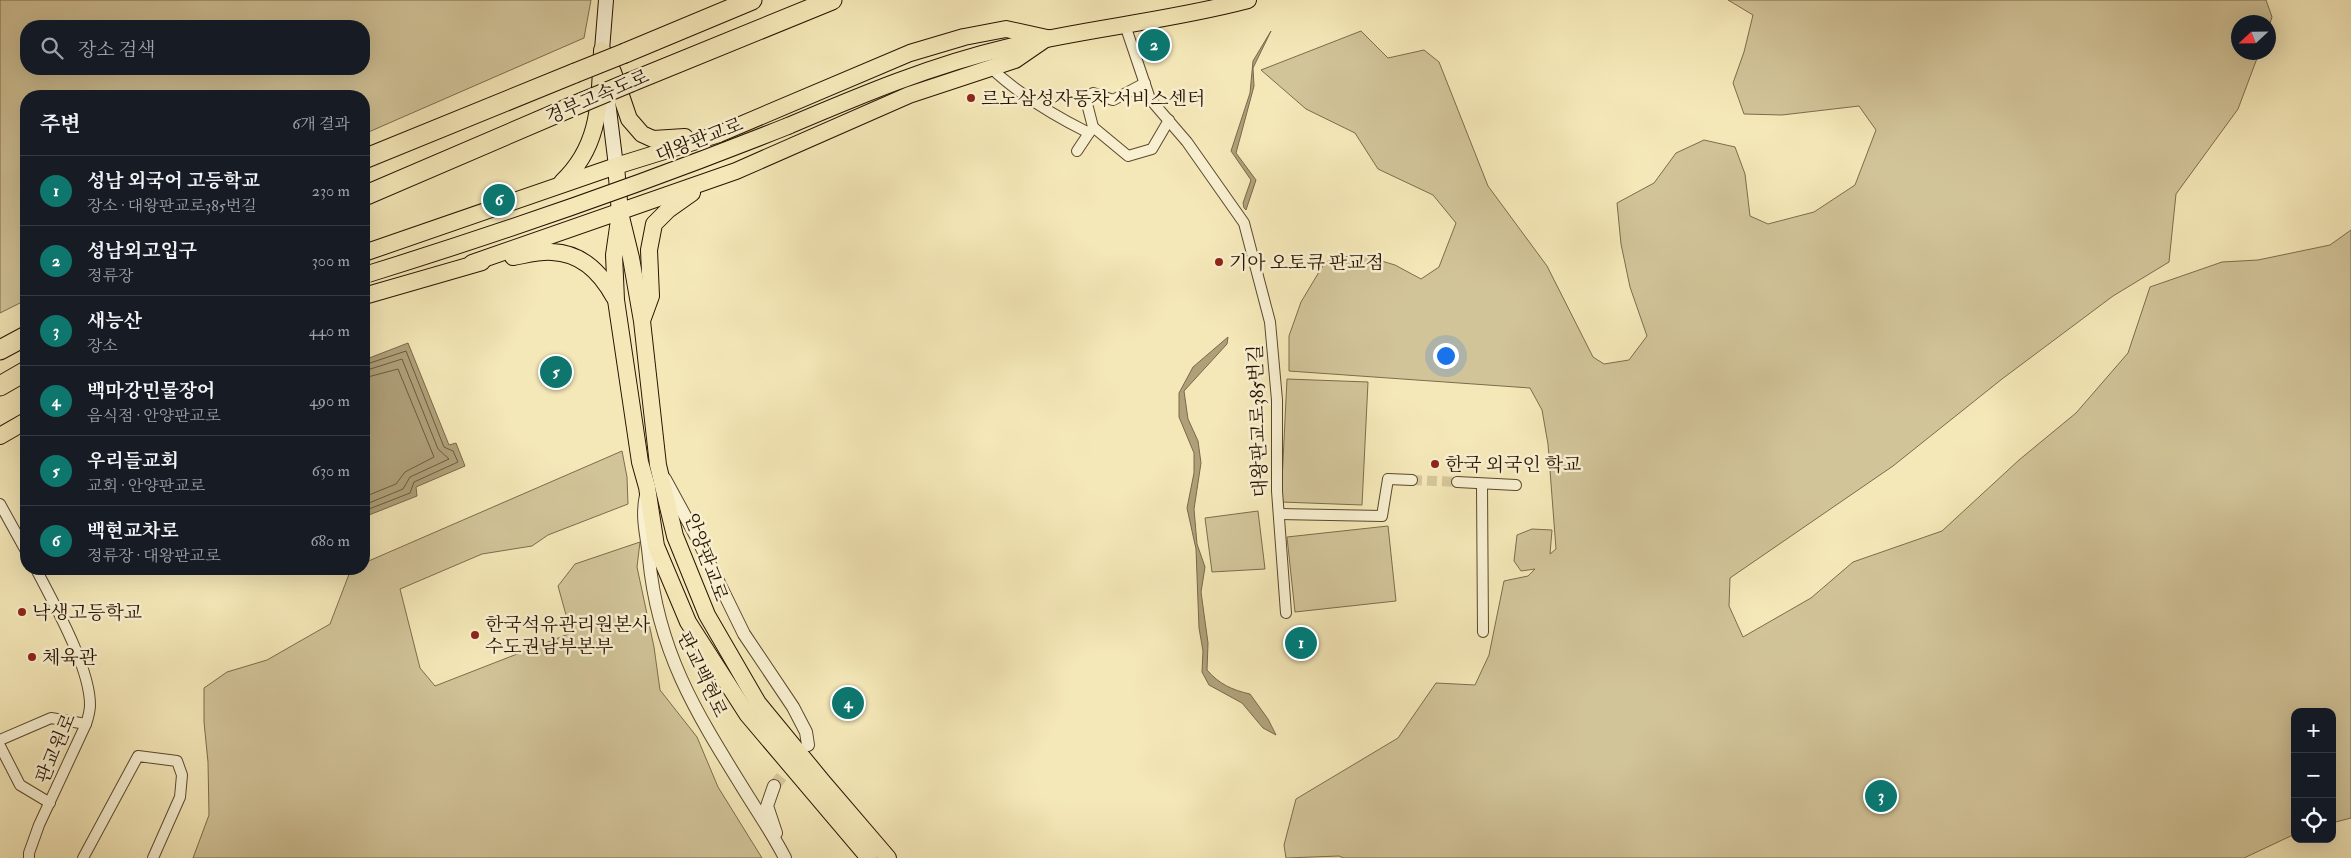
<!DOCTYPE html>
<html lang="ko">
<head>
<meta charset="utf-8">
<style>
  :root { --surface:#171b24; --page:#242831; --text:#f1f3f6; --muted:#9ea1a6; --line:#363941; --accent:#0f766e }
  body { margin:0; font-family:"IM FELL Double Pica","Noto Serif KR",serif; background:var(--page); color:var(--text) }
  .controls { position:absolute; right:15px; bottom:15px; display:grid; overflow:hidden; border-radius:10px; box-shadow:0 5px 20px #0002 }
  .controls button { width:45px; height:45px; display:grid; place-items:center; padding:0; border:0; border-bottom:1px solid var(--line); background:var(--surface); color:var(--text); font:25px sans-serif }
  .compass { position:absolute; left:2231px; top:15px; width:45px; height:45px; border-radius:50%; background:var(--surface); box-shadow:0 5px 20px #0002; rotate:248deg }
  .you { position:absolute; left:1445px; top:355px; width:18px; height:18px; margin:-12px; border:4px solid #fff; border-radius:50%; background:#1a73e8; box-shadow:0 0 0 8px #1a73e833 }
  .badge { display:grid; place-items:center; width:32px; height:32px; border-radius:50%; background:var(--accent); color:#fff; font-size:16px; font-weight:700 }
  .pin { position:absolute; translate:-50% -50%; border:2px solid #fff; box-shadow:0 1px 5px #0006 }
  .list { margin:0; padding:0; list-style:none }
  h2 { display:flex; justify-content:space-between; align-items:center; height:65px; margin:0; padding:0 20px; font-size:21px }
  h2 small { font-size:16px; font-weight:400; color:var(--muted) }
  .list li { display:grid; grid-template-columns:32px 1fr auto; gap:15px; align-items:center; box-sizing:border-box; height:70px; padding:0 20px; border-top:1px solid var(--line) }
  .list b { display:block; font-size:19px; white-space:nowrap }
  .list p { margin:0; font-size:16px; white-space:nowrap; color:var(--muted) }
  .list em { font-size:16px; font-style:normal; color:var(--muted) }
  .icon { flex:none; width:28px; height:28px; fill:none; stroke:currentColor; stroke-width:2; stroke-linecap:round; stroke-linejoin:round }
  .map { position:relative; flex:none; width:2351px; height:858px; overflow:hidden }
  .search { position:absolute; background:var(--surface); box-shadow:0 5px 20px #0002; left:20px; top:20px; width:350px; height:55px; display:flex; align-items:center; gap:12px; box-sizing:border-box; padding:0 18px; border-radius:20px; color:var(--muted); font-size:19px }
  .panel { position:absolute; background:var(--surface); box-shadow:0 5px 20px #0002; left:20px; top:90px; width:350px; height:485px; border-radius:20px }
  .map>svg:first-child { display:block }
</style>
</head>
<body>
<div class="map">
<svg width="2351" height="858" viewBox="0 0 2351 858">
  <rect width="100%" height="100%" fill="#f5e8b8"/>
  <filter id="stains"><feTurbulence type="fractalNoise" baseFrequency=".004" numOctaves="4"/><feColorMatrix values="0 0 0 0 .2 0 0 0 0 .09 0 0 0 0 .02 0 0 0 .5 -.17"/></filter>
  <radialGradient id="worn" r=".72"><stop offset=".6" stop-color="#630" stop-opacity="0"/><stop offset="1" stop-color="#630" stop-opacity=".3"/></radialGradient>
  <g fill="#d2c499" stroke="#7c6c4c" fill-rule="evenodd">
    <path d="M0,0H591L584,38L364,134V96H26V300L0,313ZM26,26H364V69H26Z"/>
    <path d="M1728,0H2266L2272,17L2269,26L2268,22H2238V52L2259,53L2238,109L2176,194L2169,262L2113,296L2002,379L1893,466L1730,578L1729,606L1743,637L1811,598L1853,562L1942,531L2019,460L2076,413L2128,353L2150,287L2222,262L2258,260L2330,245L2351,230V818L2332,823V712H2295V834L2244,858H1344L1339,856L1286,858L1284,845L1296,799L1398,738L1436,683L1475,685L1489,655L1504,581L1528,576L1535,569L1521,571L1514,561L1517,535L1532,529L1552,530L1550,554L1556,549L1548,444L1542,410L1530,388L1289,371V336L1301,302L1325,262L1358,254L1395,265L1421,279L1439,267L1456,223L1433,195L1378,169L1355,133L1306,109L1261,70L1361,31L1388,58L1424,50L1439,62L1488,186L1547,266L1593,357L1604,364L1629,360L1647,336L1630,287L1621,244L1617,203L1654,183L1676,153L1704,140L1735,147L1745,174L1750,216L1768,224L1814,212L1855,185L1876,130L1859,106L1782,115L1744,114L1733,83L1744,52L1753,15Z"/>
    <path d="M1287,379L1368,382L1362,505L1281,502Z"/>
    <path d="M622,451L627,477L628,504L548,535L532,546L482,554L400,589L420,668L435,686L571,633L558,586L575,564L640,542L637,567L654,647L660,690L697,737L718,787L762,858H193L209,815L208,762L204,722V688L227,672L267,660L330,624L351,569H364V563Z"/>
    <path d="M1258,511L1265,569L1212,572L1205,518Z"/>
    <path d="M1388,526L1396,601L1295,612L1287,537Z"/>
  </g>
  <g fill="#afa079" stroke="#796849">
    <path d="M1271,31L1253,68L1254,86L1236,153L1256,180L1246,210L1244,208L1243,203L1251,180L1231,151L1250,93L1253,61Z"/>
    <path d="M1228,337L1227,344L1184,391L1188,419L1198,441L1201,463L1194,509L1197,544L1205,567L1201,592L1208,643L1207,670C1219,684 1232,690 1250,694L1268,719L1276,735L1263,728L1242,703L1209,685L1202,672L1203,651L1199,628L1196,549L1187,508L1194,473V453L1179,417V393L1193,367Z"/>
    <path d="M408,343L449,445L456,443L465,466L416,487L417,496L364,517V360Z"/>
  </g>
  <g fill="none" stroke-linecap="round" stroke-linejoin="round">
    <g stroke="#6b5a3c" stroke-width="1">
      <path d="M364,365L406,351L444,447L453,451L458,462L414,482L410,493L364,511"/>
      <path d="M364,371L402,359L438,449L449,459L410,477L403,489L364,505"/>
      <path d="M364,378L398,369L434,457L405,472L396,484L364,497"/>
    </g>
    <path stroke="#d6c89c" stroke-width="10" stroke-dasharray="10 5" stroke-linecap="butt" d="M1412,480L1457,482"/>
    <path stroke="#d6c89c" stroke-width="12" stroke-dasharray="12 6" stroke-linecap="butt" d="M774,786L796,759"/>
    <g stroke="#5a482e" stroke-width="12">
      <g id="minor">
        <path d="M1125,25L1150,99L1187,142L1244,223L1270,322L1277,400V491L1286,613"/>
        <path d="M990,67C1019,95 1053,115 1089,133"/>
        <path d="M1093,127L1128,156L1152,149L1169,120"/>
        <path d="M1077,151L1093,127L1086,100L1093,93L1113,100L1145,83"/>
        <path d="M1457,482L1516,485"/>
        <path d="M1482,484L1483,632"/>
        <path d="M0,504L26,551"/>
        <path d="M1279,514L1382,516L1388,479L1412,480"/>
        <path d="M0,740L51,718L86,724"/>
        <path d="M0,746L20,785L50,803"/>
        <path d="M29,858V853L39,825L86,724C88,718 90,712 90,705C90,667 54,604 36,569"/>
        <path d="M83,858L138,756L177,761L182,775L180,797L153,858"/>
      </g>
    </g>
    <g stroke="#5a482e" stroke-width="14">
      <g id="tertiary">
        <path d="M665,479L697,538L744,634L793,707L806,732L808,745"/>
        <path d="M646,495C641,519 647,534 649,558C658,653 697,714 746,793C759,814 774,836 785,858"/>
        <path d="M774,786L767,806L776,833"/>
      </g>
    </g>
    <g stroke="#271300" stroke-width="16">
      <g id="secondary">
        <path d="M603,61L602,50L606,0"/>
        <path d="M606,85L616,166"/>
      </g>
    </g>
    <g stroke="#271300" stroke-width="18">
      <g id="primary">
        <path d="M602,50L613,72L629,119L642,134L653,139L685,137"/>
        <path d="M788,126C861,95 932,65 1009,47C1088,28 1169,21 1248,0"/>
        <path d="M616,166L620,213L631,258L642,321L658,465L675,536L707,615L758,703L822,781L888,858"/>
        <path d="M562,182C601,145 599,102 602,52"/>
        <path d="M619,220L614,255L616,300L640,462L647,487L656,546L688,622L747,714L869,858"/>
        <path d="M364,253L616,166L719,134L910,53L964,37L1006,29L1047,38"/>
        <path d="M513,257C525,255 540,251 552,252C581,253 601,273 614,297"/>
        <path d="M472,263L736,171L909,95L1015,60L1047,38"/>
        <path d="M364,296L482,262"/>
        <path d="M643,318L651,296L649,250L654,224L668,210L692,193"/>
        <path d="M0,436L26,421"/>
      </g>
    </g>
    <g stroke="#271300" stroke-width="21">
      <g id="motorway">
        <path d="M625,53L752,0"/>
        <path d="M631,82L832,0"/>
        <path d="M364,159L575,73"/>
        <path d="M364,196L583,102"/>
        <path d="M0,350L26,336"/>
        <path d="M0,386L26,371"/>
      </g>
    </g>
    <use href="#minor" stroke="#f8f0d1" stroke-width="10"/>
    <use href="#tertiary" stroke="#f8f0d1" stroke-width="12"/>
    <use href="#secondary" stroke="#f8f0d1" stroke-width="14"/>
    <use href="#primary" stroke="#f5e8b8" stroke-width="16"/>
    <use href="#motorway" stroke="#f5e8b8" stroke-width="19"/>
    <g stroke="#271300" stroke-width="18" stroke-linecap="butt">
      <path id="primary-bridge" d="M368,274C510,230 650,181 788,126"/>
    </g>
    <g stroke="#271300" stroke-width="21" stroke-linecap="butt">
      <g id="motorway-bridge">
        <path d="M575,73L625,53"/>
        <path d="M583,102L631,82"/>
      </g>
    </g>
    <use href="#primary-bridge" stroke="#f5e8b8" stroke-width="16"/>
    <use href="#motorway-bridge" stroke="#f5e8b8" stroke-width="19"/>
  </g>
  <g fill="#8f2418" stroke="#f8f0d1" stroke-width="2">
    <circle cx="971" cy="98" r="5"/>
    <circle cx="1219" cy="262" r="5"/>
    <circle cx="1435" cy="464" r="5"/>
    <circle cx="22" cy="612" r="5"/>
    <circle cx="475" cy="635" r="5"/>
    <circle cx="32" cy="657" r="5"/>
  </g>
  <g text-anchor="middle" stroke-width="5" stroke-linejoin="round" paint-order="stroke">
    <g font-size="19" fill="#271300" stroke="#f8f0d1">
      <text transform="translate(597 96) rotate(-23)" y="7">경부고속도로</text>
      <text transform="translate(699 139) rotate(-21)" y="7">대왕판교로</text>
      <text transform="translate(1257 421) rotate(-92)" y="7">대왕판교로385번길</text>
      <text transform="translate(707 557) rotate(70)" y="7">안양판교로</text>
      <text transform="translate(703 674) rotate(65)" y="7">판교백현로</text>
      <text transform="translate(55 748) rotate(-67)" y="7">판교원로</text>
    </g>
    <g font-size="19" fill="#271300" stroke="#f8f0d1" text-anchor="start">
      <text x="981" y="105">르노삼성자동차 서비스센터</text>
      <text x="1229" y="269">기아 오토큐 판교점</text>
      <text x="1445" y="471">한국 외국인 학교</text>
      <text x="32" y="619">낙생고등학교</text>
      <text x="485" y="631">한국석유관리원본사<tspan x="485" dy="22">수도권남부본부</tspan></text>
      <text x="42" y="664">체육관</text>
    </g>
  </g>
  <rect width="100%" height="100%" filter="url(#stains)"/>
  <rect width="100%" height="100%" fill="url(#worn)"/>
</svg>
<div class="controls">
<button>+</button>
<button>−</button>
<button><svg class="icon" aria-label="locate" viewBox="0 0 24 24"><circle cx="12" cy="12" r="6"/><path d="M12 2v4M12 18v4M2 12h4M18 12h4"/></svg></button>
</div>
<svg class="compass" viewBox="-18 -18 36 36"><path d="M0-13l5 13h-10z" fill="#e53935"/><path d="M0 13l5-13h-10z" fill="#9ea1a6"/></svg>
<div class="you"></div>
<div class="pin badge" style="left:1301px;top:643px">1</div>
<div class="pin badge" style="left:1154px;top:45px">2</div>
<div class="pin badge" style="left:1881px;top:796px">3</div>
<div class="pin badge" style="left:848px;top:703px">4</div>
<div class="pin badge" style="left:556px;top:372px">5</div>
<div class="pin badge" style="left:499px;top:200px">6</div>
<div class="search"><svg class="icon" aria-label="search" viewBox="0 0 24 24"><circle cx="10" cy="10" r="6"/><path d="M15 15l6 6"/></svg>장소 검색</div>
<section class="panel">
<h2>주변<small>6개 결과</small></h2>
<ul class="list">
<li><span class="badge">1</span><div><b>성남 외국어 고등학교</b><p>장소 · 대왕판교로385번길</p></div><em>230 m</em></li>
<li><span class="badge">2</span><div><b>성남외고입구</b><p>정류장</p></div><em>300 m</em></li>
<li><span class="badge">3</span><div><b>새능산</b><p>장소</p></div><em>440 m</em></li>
<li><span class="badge">4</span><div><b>백마강민물장어</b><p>음식점 · 안양판교로</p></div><em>490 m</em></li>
<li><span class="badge">5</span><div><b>우리들교회</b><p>교회 · 안양판교로</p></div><em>630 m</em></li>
<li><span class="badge">6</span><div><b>백현교차로</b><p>정류장 · 대왕판교로</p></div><em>680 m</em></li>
</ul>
</section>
</div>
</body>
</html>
